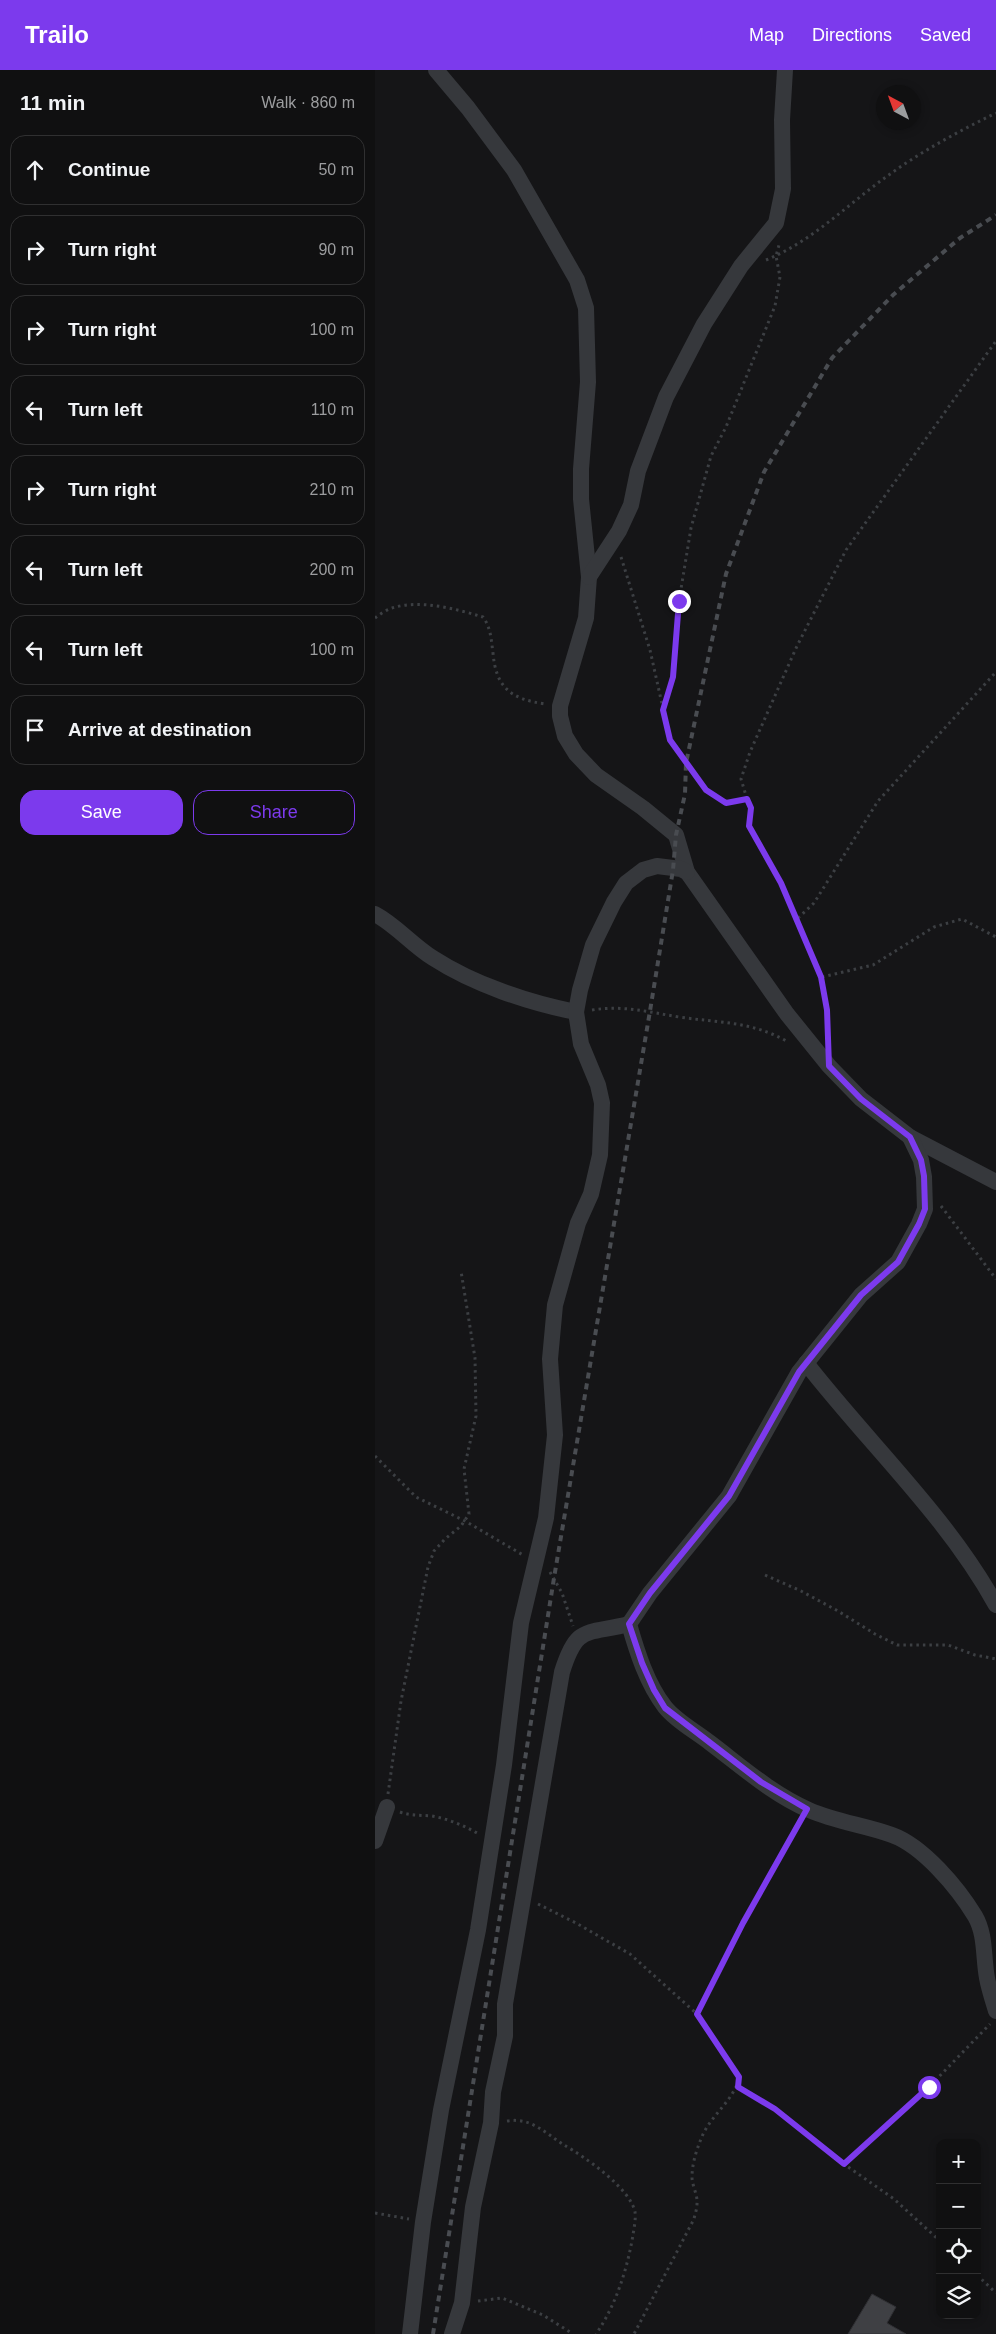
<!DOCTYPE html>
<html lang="en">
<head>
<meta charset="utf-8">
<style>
  :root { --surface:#101011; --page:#19191a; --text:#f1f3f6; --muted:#9c9d9f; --line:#303031; --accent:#7c3aed }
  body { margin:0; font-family:Helvetica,sans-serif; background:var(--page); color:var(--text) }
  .controls { position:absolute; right:15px; bottom:15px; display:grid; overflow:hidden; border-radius:10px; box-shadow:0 2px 8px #0003 }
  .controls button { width:45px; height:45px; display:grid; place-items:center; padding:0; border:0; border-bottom:1px solid var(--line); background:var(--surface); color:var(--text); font:25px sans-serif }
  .compass { position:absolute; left:501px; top:15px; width:45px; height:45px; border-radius:50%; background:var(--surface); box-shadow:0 2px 8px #0003; rotate:319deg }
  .stop { position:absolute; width:15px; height:15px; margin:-11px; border:4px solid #7c3aed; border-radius:50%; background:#fff }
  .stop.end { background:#7c3aed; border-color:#fff; box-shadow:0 1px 5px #0008 }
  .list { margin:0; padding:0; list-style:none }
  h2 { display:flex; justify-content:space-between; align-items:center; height:65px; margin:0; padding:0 20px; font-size:21px }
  h2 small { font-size:16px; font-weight:400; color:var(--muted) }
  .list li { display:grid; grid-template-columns:32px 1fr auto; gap:15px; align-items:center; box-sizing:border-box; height:70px; margin:0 10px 10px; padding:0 10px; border:1px solid var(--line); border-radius:15px }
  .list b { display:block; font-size:19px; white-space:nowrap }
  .list em { font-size:16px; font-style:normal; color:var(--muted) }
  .actions { display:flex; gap:10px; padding:15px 20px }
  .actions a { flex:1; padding:11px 0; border:1px solid var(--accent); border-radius:15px; text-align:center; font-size:18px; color:var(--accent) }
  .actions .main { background:var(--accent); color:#fff }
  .icon { flex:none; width:28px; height:28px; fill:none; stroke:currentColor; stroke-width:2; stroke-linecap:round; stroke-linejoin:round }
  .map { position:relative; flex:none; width:621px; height:2264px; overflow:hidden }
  header { display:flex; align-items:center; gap:30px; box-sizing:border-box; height:70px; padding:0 25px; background:var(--accent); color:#fff }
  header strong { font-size:24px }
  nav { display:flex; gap:28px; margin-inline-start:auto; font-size:18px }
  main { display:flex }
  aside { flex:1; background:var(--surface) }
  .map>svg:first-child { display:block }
</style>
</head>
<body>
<header>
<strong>Trailo</strong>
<nav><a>Map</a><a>Directions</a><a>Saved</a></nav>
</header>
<main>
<aside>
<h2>11 min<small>Walk · 860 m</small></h2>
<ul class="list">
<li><svg class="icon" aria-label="ahead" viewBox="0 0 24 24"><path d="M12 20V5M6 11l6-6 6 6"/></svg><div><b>Continue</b></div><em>50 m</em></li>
<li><svg class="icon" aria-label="right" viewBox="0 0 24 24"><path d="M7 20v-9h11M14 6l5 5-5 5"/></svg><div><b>Turn right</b></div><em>90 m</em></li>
<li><svg class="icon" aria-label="right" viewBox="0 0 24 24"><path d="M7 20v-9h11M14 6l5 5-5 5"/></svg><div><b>Turn right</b></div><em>100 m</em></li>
<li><svg class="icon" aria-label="left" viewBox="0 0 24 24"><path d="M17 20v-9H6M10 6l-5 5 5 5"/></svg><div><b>Turn left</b></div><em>110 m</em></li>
<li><svg class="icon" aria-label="right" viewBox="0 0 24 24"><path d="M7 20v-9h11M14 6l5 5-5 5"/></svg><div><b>Turn right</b></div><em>210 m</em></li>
<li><svg class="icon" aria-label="left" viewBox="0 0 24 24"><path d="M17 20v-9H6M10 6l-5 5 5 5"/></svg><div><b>Turn left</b></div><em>200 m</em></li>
<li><svg class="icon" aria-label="left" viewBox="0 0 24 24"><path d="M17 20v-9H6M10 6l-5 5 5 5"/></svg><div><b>Turn left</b></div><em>100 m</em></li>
<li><svg class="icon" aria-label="arrive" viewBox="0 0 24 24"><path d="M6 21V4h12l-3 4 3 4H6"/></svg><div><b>Arrive at destination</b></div></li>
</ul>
<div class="actions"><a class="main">Save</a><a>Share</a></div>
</aside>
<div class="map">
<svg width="621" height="2264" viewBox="0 0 621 2264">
  <rect width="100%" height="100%" fill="#151517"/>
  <path fill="#3f4044" stroke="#2f2f33" d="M497,2224L521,2237L512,2253L531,2264H473Z"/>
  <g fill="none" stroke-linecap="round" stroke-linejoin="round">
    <g stroke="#3c3f43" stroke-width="3" stroke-dasharray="2.5 4" stroke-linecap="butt">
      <path d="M391,190C436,172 472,135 511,107C545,82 584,61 621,43"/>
      <path d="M246,487L275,580L295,670L331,720L351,733L372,729L376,738L374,756L406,813L447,907L452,940L453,970"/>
      <path d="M0,548C5,544 11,540 17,538C45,529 81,539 108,547C116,558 116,569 118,583C121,618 136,629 170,634"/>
      <path d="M288,639L298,607L304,531L316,458L336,386L351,357L400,236L405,207L401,186L404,175"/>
      <path d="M372,729L366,709L375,682L422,576L471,480L621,271"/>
      <path d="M423,848L439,833L503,731L621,602"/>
      <path d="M447,907L498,895L559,857L587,849L621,867"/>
      <path d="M217,940C249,935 273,942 304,947C344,953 377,951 413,972"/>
      <path d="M566,1136L621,1209"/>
      <path d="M0,1386L41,1427L90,1451L148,1485"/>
      <path d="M175,1502L187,1523L198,1556"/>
      <path d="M390,1505L426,1521L463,1541L500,1564L522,1575H573L600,1585L621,1589"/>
      <path d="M13,1724L26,1631L53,1497L59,1481L70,1469L86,1456L94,1444L89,1399L101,1346L100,1288L86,1201"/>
      <path d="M25,1742C36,1746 46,1745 57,1746C73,1749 88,1755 102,1763"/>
      <path d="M163,1834L201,1853L255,1884L322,1944L364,2007C360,2030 335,2045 326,2069C321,2081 317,2095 317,2107C317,2116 323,2125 322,2134C322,2139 320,2144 319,2149L259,2264"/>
      <path d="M322,1944L368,1853L426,1751"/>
      <path d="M363,2017L400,2039L469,2094L519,2129L565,2171"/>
      <path d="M132,2051C156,2047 170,2063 189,2075C210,2087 255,2118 260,2142C261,2149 259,2158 258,2165C252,2200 241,2235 221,2264"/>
      <path d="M469,2094L554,2017L615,1954"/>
      <path d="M0,2143L34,2149"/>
      <path d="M602,2205L621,2223"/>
      <path d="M103,2231L127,2228L168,2245L198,2264"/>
    </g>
    <g stroke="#36383c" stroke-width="16">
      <path d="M61,0L93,38L139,100L202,210L211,238L213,312L206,399V429L214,507L211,548L185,636V646L190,666L201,684L221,705L268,738L301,765L312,802L412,944L454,996L486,1029L535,1067L621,1112"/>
      <path d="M214,507L244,461L256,435L263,401L291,327L329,254L366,196L401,153L408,119L407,50L410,0"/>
      <path d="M0,844C21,855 37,875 58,888C98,914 154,933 201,942"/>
      <path d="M535,1067L546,1090L549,1107L550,1139L544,1154L523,1192L486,1225L424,1302L354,1426L275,1523L254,1554C262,1582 272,1614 290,1637C301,1651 320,1661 334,1672C366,1696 397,1724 434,1740C461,1752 490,1755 517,1765C548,1776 583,1818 600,1846C611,1865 608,1887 612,1908C614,1919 618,1931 621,1941"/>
      <path d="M431,1293C494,1374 571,1445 621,1535"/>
      <path d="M0,1771L12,1737"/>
      <path d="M35,2264L48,2152L66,2040L103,1860L129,1695L146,1553L171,1448L180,1365L175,1289L180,1235L203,1153L216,1124L225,1085L227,1033L223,1015L206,974L201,942L205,920L218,875L239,832L251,813L268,800L282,796L306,799L312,802"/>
      <path d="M77,2264L87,2233L98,2137L116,2053L118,2022L130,1966V1934L187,1602C202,1554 211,1565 254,1554"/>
    </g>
    <path stroke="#494c51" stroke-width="4" stroke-dasharray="6 5" stroke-linecap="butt" d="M58,2264L179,1508L275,941L298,800L301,765L310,724L311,693L351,504L389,402L457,288L518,225L585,168L621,145"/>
  </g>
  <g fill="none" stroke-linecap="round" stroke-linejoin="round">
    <path stroke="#7c3aed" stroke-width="6" d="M304,531L298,607L288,640L295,670L331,720L351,733L372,729L376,738L374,756L406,813L446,907L452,940L454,996L486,1029L535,1067L546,1090L549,1106L550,1139L544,1154L523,1192L486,1225L424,1302L354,1426L275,1523L254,1554L267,1593L279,1620L290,1638L386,1712L432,1739L368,1853L322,1944L364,2007L363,2017L400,2039L469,2094L554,2017"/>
  </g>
</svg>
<div class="controls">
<button>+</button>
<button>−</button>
<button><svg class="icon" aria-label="locate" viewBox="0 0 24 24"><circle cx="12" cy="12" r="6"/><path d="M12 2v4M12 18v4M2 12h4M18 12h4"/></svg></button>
<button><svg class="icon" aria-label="layers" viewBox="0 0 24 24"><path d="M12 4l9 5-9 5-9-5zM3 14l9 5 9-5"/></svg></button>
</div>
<svg class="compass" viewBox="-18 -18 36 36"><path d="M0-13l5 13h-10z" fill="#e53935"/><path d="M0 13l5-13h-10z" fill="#9c9d9f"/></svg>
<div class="stop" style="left:554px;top:2017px"></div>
<div class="stop end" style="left:304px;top:531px"></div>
</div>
</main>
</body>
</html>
